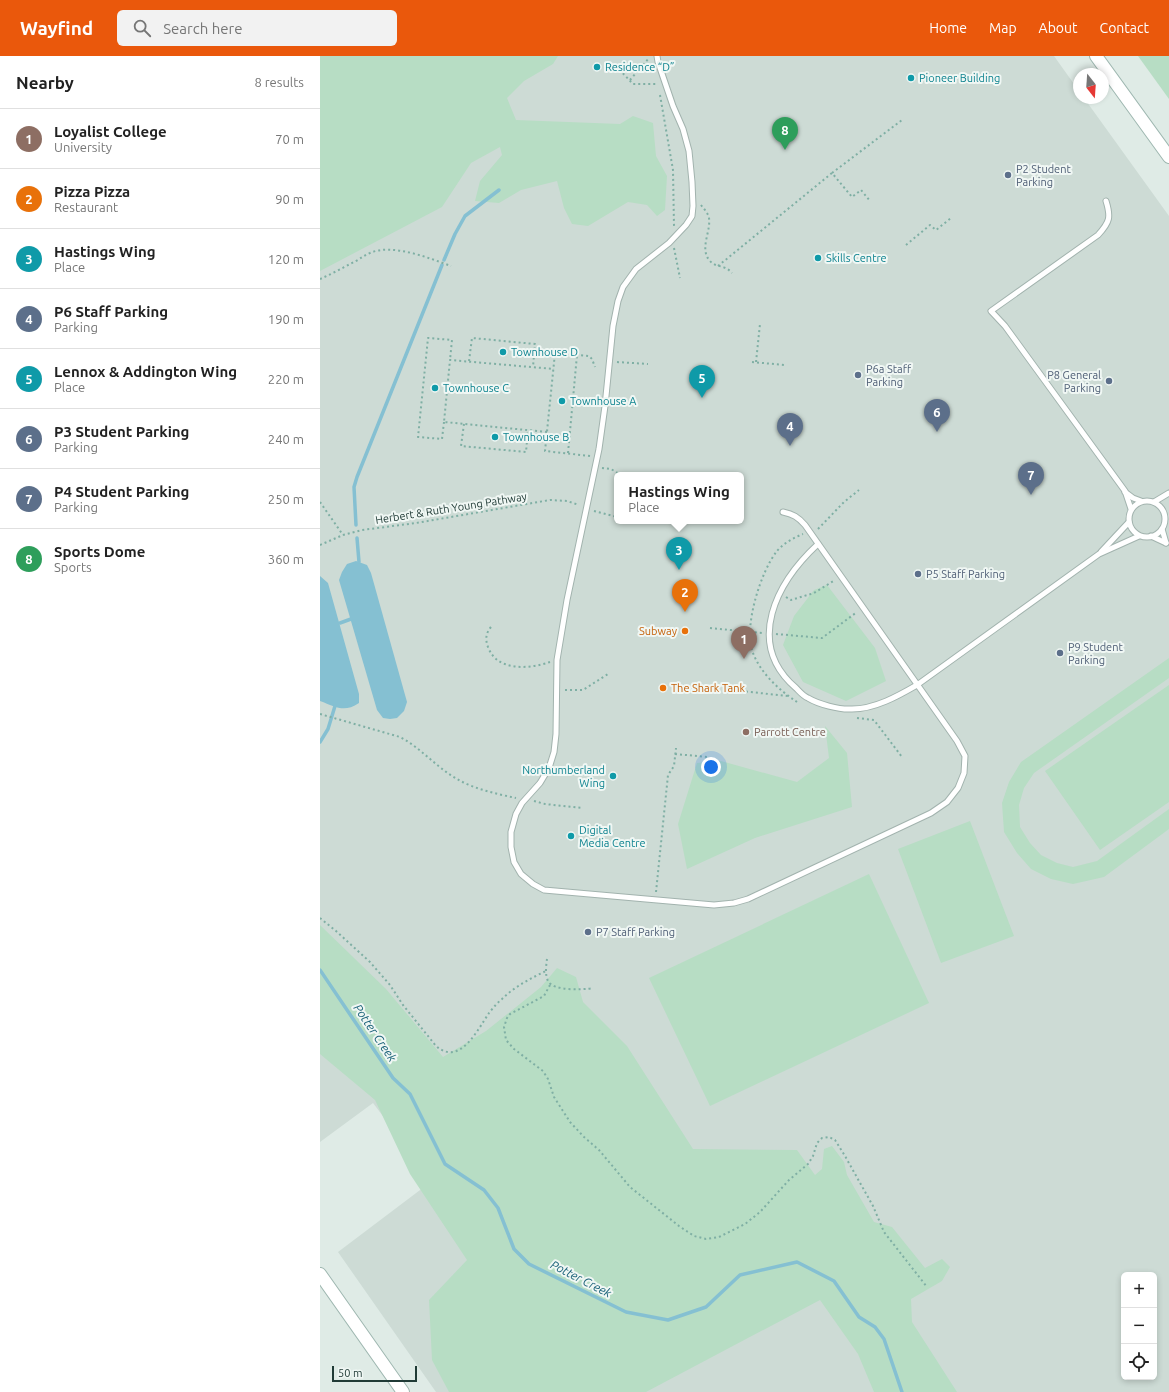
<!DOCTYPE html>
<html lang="en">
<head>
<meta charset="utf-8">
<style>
  :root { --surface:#fff; --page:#f2f2f2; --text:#222; --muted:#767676; --line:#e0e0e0; --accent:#ea580c }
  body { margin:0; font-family:Ubuntu,sans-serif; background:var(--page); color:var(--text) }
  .controls { position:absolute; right:12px; bottom:12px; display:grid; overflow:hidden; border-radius:6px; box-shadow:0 2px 6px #0003 }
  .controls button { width:36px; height:36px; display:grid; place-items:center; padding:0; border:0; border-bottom:1px solid var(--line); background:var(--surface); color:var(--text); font:20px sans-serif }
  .compass { position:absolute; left:753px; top:12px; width:36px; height:36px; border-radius:50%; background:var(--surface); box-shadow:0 2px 6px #0003; rotate:163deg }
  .scale { position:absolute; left:12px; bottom:10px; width:85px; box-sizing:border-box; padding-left:4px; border:2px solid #203b36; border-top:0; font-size:11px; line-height:14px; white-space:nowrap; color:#203b36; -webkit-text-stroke:3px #f0f7f4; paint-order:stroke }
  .you { position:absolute; left:391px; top:711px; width:14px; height:14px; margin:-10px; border:3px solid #fff; border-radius:50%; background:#1a73e8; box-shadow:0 0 0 6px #1a73e833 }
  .badge { display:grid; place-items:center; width:26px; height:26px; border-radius:50%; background:var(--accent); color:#fff; font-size:13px; font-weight:700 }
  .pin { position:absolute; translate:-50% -33px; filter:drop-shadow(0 1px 2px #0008) }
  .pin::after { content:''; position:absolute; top:21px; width:14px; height:12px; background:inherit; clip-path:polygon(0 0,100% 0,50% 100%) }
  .popup { position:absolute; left:294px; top:416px; width:130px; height:52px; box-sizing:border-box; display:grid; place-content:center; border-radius:6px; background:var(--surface); filter:drop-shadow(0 1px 3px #0005); font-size:13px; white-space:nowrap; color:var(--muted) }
  .popup b { font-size:15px; color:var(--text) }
  .popup::after { content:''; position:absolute; left:50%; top:100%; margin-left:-8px; border:8px solid transparent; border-top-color:var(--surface) }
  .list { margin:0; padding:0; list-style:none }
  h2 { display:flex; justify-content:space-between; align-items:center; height:52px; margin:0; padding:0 16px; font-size:17px }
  h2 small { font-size:13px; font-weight:400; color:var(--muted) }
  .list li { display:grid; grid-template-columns:26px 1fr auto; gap:12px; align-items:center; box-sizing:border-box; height:60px; padding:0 16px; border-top:1px solid var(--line) }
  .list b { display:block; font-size:15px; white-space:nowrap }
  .list p { margin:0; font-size:13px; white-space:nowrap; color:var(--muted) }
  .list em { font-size:13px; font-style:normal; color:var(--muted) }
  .icon { flex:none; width:22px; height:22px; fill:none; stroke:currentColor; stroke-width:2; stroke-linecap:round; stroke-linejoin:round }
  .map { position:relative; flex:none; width:849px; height:1336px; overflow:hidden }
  header { display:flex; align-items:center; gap:24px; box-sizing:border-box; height:56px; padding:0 20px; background:var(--accent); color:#fff }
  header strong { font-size:19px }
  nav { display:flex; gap:22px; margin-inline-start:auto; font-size:14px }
  .search { width:280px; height:36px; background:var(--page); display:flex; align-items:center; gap:10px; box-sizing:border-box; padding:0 14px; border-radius:6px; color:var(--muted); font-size:15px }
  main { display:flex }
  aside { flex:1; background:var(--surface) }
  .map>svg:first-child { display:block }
</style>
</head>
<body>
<header>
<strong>Wayfind</strong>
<div class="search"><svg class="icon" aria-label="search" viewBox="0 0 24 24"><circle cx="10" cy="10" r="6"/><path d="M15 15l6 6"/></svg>Search here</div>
<nav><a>Home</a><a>Map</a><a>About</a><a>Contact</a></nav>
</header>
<main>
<aside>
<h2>Nearby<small>8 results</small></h2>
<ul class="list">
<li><span class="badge" style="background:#8d6e63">1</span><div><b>Loyalist College</b><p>University</p></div><em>70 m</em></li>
<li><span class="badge" style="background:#e8710a">2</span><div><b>Pizza Pizza</b><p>Restaurant</p></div><em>90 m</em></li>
<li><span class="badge" style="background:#0f9aa8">3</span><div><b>Hastings Wing</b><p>Place</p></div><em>120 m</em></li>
<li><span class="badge" style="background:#5c6f8a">4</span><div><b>P6 Staff Parking</b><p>Parking</p></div><em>190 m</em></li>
<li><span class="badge" style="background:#0f9aa8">5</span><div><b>Lennox &amp; Addington Wing</b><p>Place</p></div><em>220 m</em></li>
<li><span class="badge" style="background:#5c6f8a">6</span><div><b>P3 Student Parking</b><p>Parking</p></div><em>240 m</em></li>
<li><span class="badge" style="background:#5c6f8a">7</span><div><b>P4 Student Parking</b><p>Parking</p></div><em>250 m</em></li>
<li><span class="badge" style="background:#2e9e5b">8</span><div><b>Sports Dome</b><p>Sports</p></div><em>360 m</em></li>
</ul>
</aside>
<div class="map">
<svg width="849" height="1336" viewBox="0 0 849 1336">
  <rect width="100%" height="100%" fill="#dfebe6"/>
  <path fill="#cddbd5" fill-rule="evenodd" d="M0,0H734L759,35V42H764L849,160V1336H116L18,1196L112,1125L53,1047L0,1086ZM297,419H421V465H297ZM804,1219H834V1321H804Z"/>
  <g fill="#b7ddc4">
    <path d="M0,0H238L233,8L204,25L187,42L196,64L300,68L313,60L333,67L336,100L347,120L345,154L337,160L327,149L308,146L268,170L252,168L244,152L237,125L201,134L179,147L155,145L160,125L182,99L180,91L151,107L122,151L0,215Z"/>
    <path d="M818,0H849V43Z"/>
    <path d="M507,529L555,592L566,625L526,645L483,626L463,589L474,560L494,534Z"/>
    <path d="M849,602V622L714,717L704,732L699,749L700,771L710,787L721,799L737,807L753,811L777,805L849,753V773L784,821L753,828L731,823L711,813L697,797L684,776L682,747L689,726L701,706Z"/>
    <path d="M849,629V746L780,794L725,715Z"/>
    <path d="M505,670L527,697L532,751L435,782L367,813L358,768L377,707L401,705L477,726L509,702Z"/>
    <path d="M650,765L694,880L621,907L578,793Z"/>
    <path d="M549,818L609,947L390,1050L329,922Z"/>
    <path d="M0,869L66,933L123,1001L166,975L221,931L237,912L256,921L263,946L307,990L373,1093L477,1094L495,1119L502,1113L504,1093L512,1090L524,1106L527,1119L554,1166L572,1171L605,1212L622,1203L630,1211L622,1225L591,1243L592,1266L637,1336H554L538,1298L500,1244L326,1336H129L112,1304L109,1244L147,1204L90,1118L55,1044L0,998Z"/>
  </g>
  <g fill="#85c0d2">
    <path d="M36,505L47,509L51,517L87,646L84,655L77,662L70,663L63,662L57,654L19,524L22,516L27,508Z"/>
    <path d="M0,520L8,527L39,638V647C24,657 16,651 0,645Z"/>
  </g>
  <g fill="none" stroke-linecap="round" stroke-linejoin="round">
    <g stroke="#85c0d2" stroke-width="3.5">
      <path d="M124,204L135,178L145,160L179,134"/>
      <path d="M36,469L34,431L37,421L122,209"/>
      <path d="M37,482L39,506"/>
      <path d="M20,567L31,563"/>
      <path d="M0,686L8,673L15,650"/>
      <path d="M0,914L73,1022L90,1038L125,1108L164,1134L178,1152L194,1193L209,1208L306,1256L348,1264L386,1251L420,1219L477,1206L514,1225L539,1261L555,1271L564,1283L582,1336"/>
    </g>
    <g stroke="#a2b3ae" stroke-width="7">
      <g id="lane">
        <path d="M337,0L338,6L353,50L363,73L369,95L372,126L373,150L372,160L366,169L349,187L316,213L303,231L298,245L293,270L285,350L279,393L247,544L237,604L236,678L234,696L229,712L220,727L202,747L196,758L191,776V791L194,806L201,818L213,828L224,834L394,849L414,847L428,843L611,757L627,746L638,732L644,717L645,700L637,685L485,469C478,461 473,458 463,456"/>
        <path d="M786,145C791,161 790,166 778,179L671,255L685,270L805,435L811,453"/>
        <path d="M805,436L813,442L821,445"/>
        <circle cx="827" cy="463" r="18"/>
        <path d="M834,446L849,437"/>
        <path d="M842,473L846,487"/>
        <path d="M831,480L846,487"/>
        <path d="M498,488C457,526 424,587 476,632C480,636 483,640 488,642C498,648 519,654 532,653C555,653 578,640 597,629L779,498L819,480"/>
        <path d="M781,496L809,466"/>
      </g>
    </g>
    <g stroke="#9eb7b0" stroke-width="14">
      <g id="secondary">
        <path d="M776,0L849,101"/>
        <path d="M0,1218L83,1336"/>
      </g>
    </g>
    <g stroke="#7fafa4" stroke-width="2" stroke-dasharray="2 3" stroke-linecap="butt">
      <path d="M296,10L313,28H338"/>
      <path d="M310,24L329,2"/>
      <path d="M340,39L353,114L354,170"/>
      <path d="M512,117L582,64"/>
      <path d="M381,149C384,153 388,157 389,162C391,176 379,193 390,205C396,212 404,208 412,217"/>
      <path d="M586,189L610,169L616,174L631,162"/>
      <path d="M354,192L360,222"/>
      <path d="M398,210L512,117L532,141L541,134L550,145"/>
      <path d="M0,223C12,218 24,211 36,205C41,202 45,199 50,197C72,187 109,202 131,210"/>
      <path d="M149,305L152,282L215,288L213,311"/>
      <path d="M297,306L328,308"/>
      <path d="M432,306L464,309"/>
      <path d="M436,306L440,268"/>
      <path d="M124,366L122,383L98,381L108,282L132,284L130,304"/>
      <path d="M144,368L141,390L206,396L208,374"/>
      <path d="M227,376L124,366L130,304L234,313"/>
      <path d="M248,397L257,299"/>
      <path d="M270,400L225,395L235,297L269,300L272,303L275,311"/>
      <path d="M282,412L291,413L301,419"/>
      <path d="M0,446L23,479"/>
      <path d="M274,455L297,461"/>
      <path d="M498,473L524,446L539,434"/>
      <path d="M0,489L23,479L42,474L96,467L230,444L247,445L259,449"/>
      <path d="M466,541L471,544L494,537L515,524"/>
      <path d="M171,571C166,577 165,583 168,591C177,616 210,613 230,606"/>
      <path d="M390,572L442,577"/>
      <path d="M456,578L502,582L537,556"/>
      <path d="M245,634H263L288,618"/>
      <path d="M411,634L468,640"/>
      <path d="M477,646C459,634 439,616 432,594C424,569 441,515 457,495C464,487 473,482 483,478"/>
      <path d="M0,658L80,681C101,692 116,711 137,723C154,733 177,738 196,742"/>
      <path d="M537,662L554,664L582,701"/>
      <path d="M355,698L388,701"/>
      <path d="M214,745L225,748L262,752"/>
      <path d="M336,836L348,719L354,710L356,692"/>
      <path d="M0,862L16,875L50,906L70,929L83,949L116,990C140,1011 158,973 169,957C173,952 177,947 182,943C194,931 211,922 226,915"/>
      <path d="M227,903C226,910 225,919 228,925C233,935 263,934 273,932"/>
      <path d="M230,929L224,940L190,958L187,962L184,971L186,984L194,993L223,1015L228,1023L234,1041L250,1066L264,1081L279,1094L310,1131L359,1170L374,1180L386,1183L399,1181L425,1168L440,1156L469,1124L488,1108L493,1100L497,1087L502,1082L509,1081L515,1084L525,1100L553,1150L564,1176L607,1231"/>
    </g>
    <use href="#lane" stroke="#fff" stroke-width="5"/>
    <use href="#secondary" stroke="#fff" stroke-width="12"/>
  </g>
  <g fill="#0f9aa8" stroke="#f0f7f4" stroke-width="1.5">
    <circle cx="277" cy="11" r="4"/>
    <circle cx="591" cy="22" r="4"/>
    <circle cx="498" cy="202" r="4"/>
    <circle cx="183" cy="296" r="4"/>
    <circle cx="115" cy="332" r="4"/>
    <circle cx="242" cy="345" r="4"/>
    <circle cx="175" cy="381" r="4"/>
    <circle cx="293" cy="720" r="4"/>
    <circle cx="251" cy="780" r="4"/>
  </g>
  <g fill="#5c6f8a" stroke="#f0f7f4" stroke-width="1.5">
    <circle cx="688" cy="119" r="4"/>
    <circle cx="538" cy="319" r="4"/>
    <circle cx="789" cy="325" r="4"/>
    <circle cx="598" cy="518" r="4"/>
    <circle cx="740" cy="597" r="4"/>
    <circle cx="268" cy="876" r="4"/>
  </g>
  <g fill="#e8710a" stroke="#f0f7f4" stroke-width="1.5">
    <circle cx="365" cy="575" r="4"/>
    <circle cx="343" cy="632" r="4"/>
  </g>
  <circle fill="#8d6e63" stroke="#f0f7f4" stroke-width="1.5" cx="426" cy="676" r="4"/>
  <g text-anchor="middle" stroke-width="4" stroke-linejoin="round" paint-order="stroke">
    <g font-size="11" fill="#0d838f" stroke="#f0f7f4" text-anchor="start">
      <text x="285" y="15">Residence “D”</text>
      <text x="599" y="26">Pioneer Building</text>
      <text x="506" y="206">Skills Centre</text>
      <text x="191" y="300">Townhouse D</text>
      <text x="123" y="336">Townhouse C</text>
      <text x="250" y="349">Townhouse A</text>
      <text x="183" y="385">Townhouse B</text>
      <text x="285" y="718" text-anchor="end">Northumberland<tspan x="285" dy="13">Wing</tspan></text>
      <text x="259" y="778">Digital<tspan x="259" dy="13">Media Centre</tspan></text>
    </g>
    <g font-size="11" fill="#4e5e75" stroke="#f0f7f4" text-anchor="start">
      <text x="696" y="117">P2 Student<tspan x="696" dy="13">Parking</tspan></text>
      <text x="546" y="317">P6a Staff<tspan x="546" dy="13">Parking</tspan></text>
      <text x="781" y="323" text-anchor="end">P8 General<tspan x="781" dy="13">Parking</tspan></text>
      <text x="606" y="522">P5 Staff Parking</text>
      <text x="748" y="595">P9 Student<tspan x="748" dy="13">Parking</tspan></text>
      <text x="276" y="880">P7 Staff Parking</text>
    </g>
    <g font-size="11" fill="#203b36" stroke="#f0f7f4">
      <text transform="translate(131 452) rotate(-9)" y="4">Herbert &amp; Ruth Young Pathway</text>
    </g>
    <g font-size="11" fill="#c56008" stroke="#f0f7f4" text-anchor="end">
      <text x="357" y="579">Subway</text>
      <text x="351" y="636" text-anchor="start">The Shark Tank</text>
    </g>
    <g font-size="11" fill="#785e54" stroke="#f0f7f4" text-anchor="start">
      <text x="434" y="680">Parrott Centre</text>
    </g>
    <g font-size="12" font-style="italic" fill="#196178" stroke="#f0f7f4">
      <text transform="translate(55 977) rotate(56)" y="4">Potter Creek</text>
      <text transform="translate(261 1223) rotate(27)" y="4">Potter Creek</text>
    </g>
  </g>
</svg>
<div class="controls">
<button>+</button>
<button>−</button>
<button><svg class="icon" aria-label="locate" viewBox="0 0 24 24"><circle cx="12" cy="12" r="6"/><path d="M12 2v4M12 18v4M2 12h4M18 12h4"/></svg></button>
</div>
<svg class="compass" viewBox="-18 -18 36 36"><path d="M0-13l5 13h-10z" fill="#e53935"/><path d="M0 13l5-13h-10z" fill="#767676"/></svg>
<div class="scale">50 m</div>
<div class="you"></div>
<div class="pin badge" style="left:424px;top:603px;background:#8d6e63">1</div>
<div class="pin badge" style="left:365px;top:556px;background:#e8710a">2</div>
<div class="pin badge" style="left:359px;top:514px;background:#0f9aa8">3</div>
<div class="popup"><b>Hastings Wing</b>Place</div>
<div class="pin badge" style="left:470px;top:390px;background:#5c6f8a">4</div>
<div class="pin badge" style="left:382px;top:342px;background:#0f9aa8">5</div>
<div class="pin badge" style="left:617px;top:376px;background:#5c6f8a">6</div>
<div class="pin badge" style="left:711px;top:439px;background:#5c6f8a">7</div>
<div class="pin badge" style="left:465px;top:94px;background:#2e9e5b">8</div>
</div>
</main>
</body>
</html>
